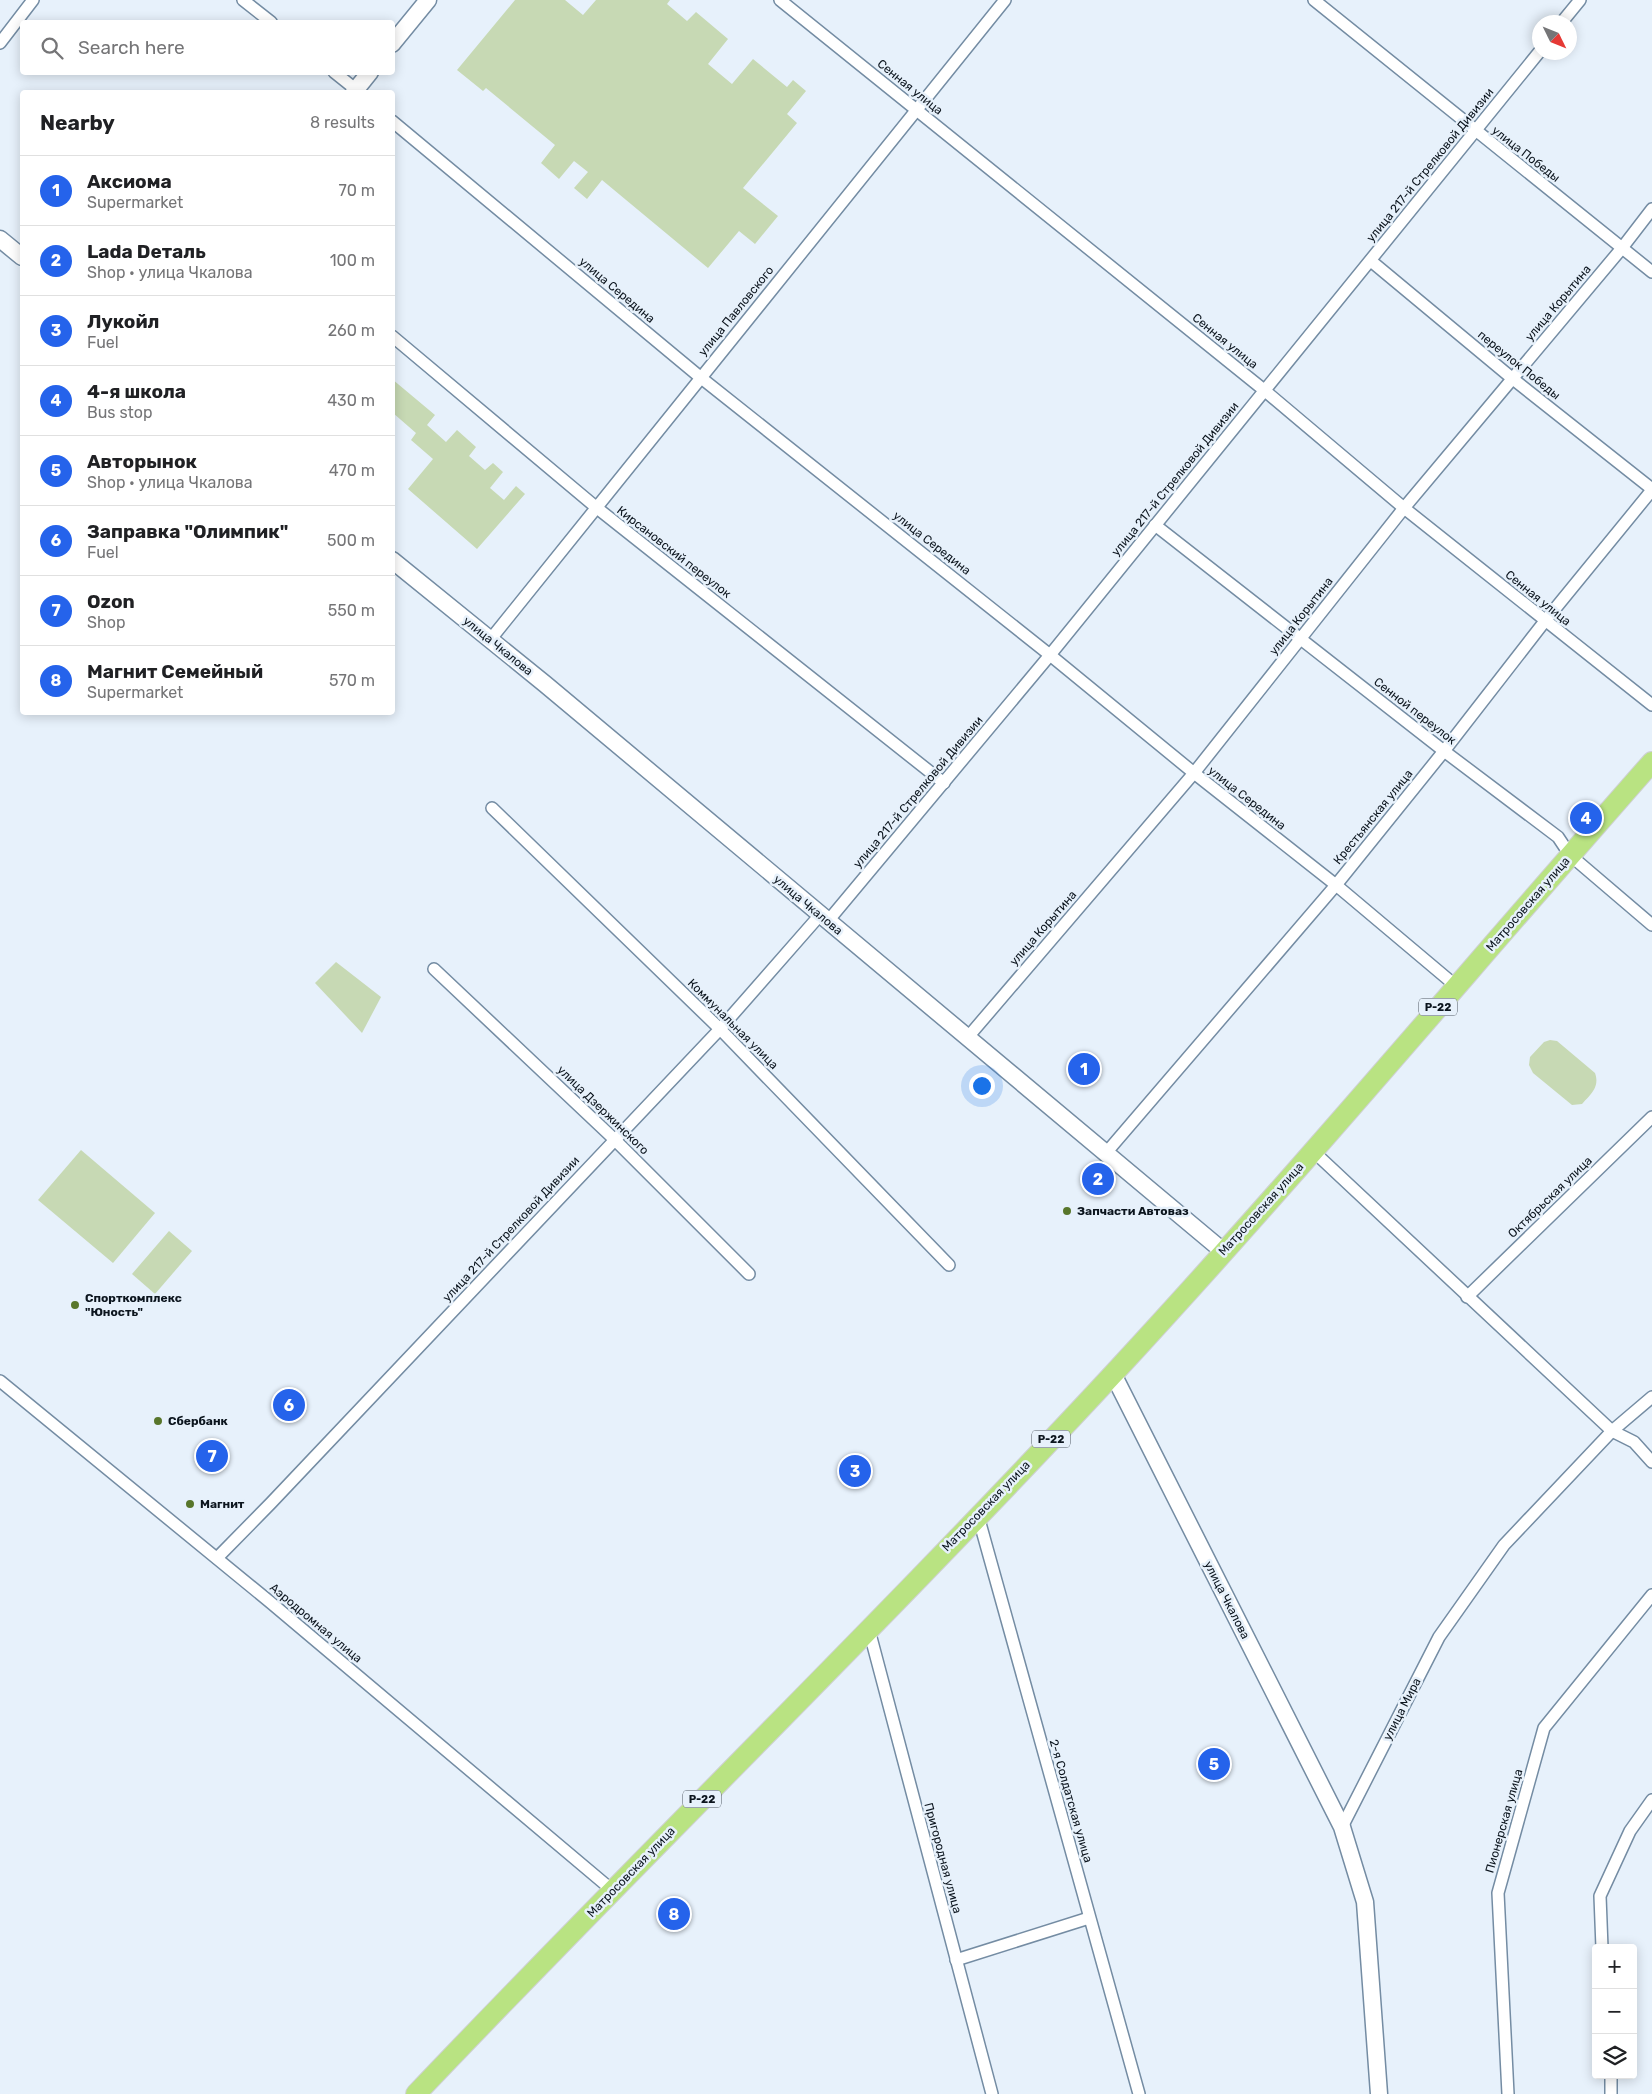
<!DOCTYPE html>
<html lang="en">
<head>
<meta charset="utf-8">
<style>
  :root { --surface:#fff; --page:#f6f6f6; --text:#202124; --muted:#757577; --line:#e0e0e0; --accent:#2563eb }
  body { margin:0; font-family:Rubik,sans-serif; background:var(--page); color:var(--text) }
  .controls { position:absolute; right:15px; bottom:15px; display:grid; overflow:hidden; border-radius:5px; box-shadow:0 2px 12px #0003 }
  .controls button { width:45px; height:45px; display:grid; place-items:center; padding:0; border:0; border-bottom:1px solid var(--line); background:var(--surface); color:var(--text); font:25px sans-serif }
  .compass { position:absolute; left:1532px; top:15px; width:45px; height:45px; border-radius:50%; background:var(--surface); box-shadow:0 2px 12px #0003; rotate:133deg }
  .you { position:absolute; left:981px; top:1085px; width:18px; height:18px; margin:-12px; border:4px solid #fff; border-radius:50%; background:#1a73e8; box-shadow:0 0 0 8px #1a73e833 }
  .badge { display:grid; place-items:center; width:32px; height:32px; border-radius:50%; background:var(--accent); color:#fff; font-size:16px; font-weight:700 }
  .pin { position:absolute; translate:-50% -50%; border:2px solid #fff; box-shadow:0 1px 5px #0006 }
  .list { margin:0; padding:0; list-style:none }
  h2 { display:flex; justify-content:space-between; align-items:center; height:65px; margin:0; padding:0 20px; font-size:21px }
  h2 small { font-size:16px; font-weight:400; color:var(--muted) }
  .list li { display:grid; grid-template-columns:32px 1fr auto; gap:15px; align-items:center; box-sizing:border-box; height:70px; padding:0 20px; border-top:1px solid var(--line) }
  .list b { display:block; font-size:19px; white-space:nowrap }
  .list p { margin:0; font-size:16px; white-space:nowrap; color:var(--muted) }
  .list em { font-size:16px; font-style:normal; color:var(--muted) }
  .icon { flex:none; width:28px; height:28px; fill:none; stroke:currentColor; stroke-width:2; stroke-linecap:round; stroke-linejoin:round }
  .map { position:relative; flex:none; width:1652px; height:2094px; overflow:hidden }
  .search { position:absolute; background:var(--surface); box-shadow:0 2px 12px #0003; left:20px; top:20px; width:375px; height:55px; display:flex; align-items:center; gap:12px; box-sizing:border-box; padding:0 18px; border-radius:5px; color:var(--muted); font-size:19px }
  .panel { position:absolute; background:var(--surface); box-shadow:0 2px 12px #0003; left:20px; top:90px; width:375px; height:625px; border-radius:5px }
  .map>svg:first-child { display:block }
</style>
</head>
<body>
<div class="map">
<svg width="1652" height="2094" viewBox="0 0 1652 2094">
  <rect width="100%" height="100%" fill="#e7f1fb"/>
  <g fill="#c7d9b4">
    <path d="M515,0H565L583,15L596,0H670L667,4L687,21L696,12L728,39L708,64L732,84L753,59L787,87L793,80L806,91L787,114L797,123L743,188L778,216L755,244L739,231L708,268L602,180L587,199L574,188L588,172L574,161L559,179L541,163L555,145L486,88L483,91L457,70Z"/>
    <path d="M392,379L435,415L427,425L446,442L457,430L476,447L469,456L485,470L493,463L503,472L490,488L504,500L516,486L525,494L477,549L408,489L433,459L411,440L416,433L393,413Z"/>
    <path d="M336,962L381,997L362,1033L315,983Z"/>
    <path d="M1550,1040L1557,1041L1595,1073C1600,1087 1591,1094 1582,1104L1572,1105L1533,1073L1529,1065L1530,1057L1544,1042Z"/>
    <path d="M81,1150L155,1213L113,1263L38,1200Z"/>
    <path d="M169,1231L192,1251L155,1294L132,1274Z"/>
  </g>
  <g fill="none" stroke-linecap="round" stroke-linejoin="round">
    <g stroke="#748ca3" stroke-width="14">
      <g id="street">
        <path d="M243,0L271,22"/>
        <path d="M780,0L1264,390L1404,508L1652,705"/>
        <path d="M1314,0L1652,272"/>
        <path d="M1562,22L1580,0"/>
        <path d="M0,43L33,0"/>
        <path d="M334,72L359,92"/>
        <path d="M392,121L700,377L1050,655L1194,773L1336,885L1456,986"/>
        <path d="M1371,261L1513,379L1652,489"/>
        <path d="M392,336L597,508L944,783"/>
        <path d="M1155,525L1444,751L1558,837L1570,855L1652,925"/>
        <path d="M490,640L1005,0"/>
        <path d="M492,808L720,1029L949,1265"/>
        <path d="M828,921L1050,655L1540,51"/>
        <path d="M434,969L614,1139L749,1274"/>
        <path d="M968,1037L1194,773L1404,508L1622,248L1652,209"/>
        <path d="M1313,1151L1612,1431L1634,1442L1652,1462"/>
        <path d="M1106,1153L1336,885L1444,751L1545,621L1652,490"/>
        <path d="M1467,1297L1652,1117"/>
        <path d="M0,1381L270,1602L612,1890"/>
        <path d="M978,1516L1139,2094"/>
        <path d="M217,1558L271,1503L720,1029L820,915"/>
        <path d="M869,1630L992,2094"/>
        <path d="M1342,1827L1439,1637L1504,1545L1612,1431L1652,1397"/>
        <path d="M1602,1948L1600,1896L1630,1831L1652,1800"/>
        <path d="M956,1960L1089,1918"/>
        <path d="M1611,2077V2094"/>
        <path d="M1508,2094L1498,1893L1544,1728L1652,1595"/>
      </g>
    </g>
    <g stroke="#748ca3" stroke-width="19">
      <g id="secondary">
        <path d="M392,44L428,0"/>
        <path d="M354,92L370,72"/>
        <path d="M0,239L22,257"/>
        <path d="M392,560L545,684L1224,1252"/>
        <path d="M1113,1374L1342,1827L1365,1902L1379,2094"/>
      </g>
    </g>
    <g stroke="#ced0d2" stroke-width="22">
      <path id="highway" d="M416,2094C647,1851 887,1618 1115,1372C1299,1173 1473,965 1652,762"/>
    </g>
    <use href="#street" stroke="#fff" stroke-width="11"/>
    <use href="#secondary" stroke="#fff" stroke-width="16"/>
    <use href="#highway" stroke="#b9e382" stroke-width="20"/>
  </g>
  <g fill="#58762b" stroke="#e7f1fb" stroke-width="2">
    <circle cx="1067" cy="1211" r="5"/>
    <circle cx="75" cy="1305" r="5"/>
    <circle cx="158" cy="1421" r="5"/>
    <circle cx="190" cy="1504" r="5"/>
  </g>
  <g text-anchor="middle" stroke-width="5" stroke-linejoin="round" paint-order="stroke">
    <g fill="#e7f1fb" stroke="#4e5760" stroke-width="1">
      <rect x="1419" y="998.5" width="38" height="17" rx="4"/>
      <rect x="1032" y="1430.5" width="38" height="17" rx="4"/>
      <rect x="683" y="1790.5" width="38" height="17" rx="4"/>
    </g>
    <g font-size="11" font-weight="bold" fill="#0c151e">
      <text x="1438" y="1011">Р-22</text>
      <text x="1051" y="1443">Р-22</text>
      <text x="702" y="1803">Р-22</text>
    </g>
    <g font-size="12" fill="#0c151e" stroke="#e7f1fb">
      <text transform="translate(910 87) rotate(39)" y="4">Сенная улица</text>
      <text transform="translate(1526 154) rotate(38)" y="4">улица Победы</text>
      <text transform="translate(1430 165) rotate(-51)" y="4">улица 217-й Стрелковой Дивизии</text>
      <text transform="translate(617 290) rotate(40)" y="4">улица Середина</text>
      <text transform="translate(1558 303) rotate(-50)" y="4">улица Корытина</text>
      <text transform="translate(736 311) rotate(-51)" y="4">улица Павловского</text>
      <text transform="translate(1225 341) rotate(39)" y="4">Сенная улица</text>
      <text transform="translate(1519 365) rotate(39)" y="4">переулок Победы</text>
      <text transform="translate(1175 479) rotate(-51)" y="4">улица 217-й Стрелковой Дивизии</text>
      <text transform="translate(932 543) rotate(38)" y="4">улица Середина</text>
      <text transform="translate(674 552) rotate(38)" y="4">Кирсановский переулок</text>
      <text transform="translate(1538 598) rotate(39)" y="4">Сенная улица</text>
      <text transform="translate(1301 616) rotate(-52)" y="4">улица Корытина</text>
      <text transform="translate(498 646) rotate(39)" y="4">улица Чкалова</text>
      <text transform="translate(1415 711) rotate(38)" y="4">Сенной переулок</text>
      <text transform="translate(918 792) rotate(-50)" y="4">улица 217-й Стрелковой Дивизии</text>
      <text transform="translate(1247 798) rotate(38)" y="4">улица Середина</text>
      <text transform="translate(1373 817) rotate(-51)" y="4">Крестьянская улица</text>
      <text transform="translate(1528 904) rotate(-49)" y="4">Матросовская улица</text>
      <text transform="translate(808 905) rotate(40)" y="4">улица Чкалова</text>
      <text transform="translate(1043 928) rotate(-49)" y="4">улица Корытина</text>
      <text transform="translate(733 1024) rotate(45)" y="4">Коммунальная улица</text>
      <text transform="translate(603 1110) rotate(44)" y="4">улица Дзержинского</text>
      <text transform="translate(1550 1197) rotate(-44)" y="4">Октябрьская улица</text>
      <text transform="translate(1261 1209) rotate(-48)" y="4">Матросовская улица</text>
      <text transform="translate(511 1229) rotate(-47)" y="4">улица 217-й Стрелковой Дивизии</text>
      <text transform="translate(986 1506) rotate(-46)" y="4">Матросовская улица</text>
      <text transform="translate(1227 1600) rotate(63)" y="4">улица Чкалова</text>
      <text transform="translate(316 1623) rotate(40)" y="4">Аэродромная улица</text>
      <text transform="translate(1402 1709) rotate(-63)" y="4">улица Мира</text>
      <text transform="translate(1071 1801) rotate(74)" y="4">2-я Солдатская улица</text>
      <text transform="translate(1504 1821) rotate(-74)" y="4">Пионерская улица</text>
      <text transform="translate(943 1858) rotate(75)" y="4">Пригородная улица</text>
      <text transform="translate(631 1872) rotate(-46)" y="4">Матросовская улица</text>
    </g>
    <g font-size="12" font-weight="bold" fill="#0c151e" stroke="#e7f1fb" text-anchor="start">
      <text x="1077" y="1215">Запчасти Автоваз</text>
      <text x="85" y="1302">Спорткомплекс<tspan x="85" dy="14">"Юность"</tspan></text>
      <text x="168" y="1425">Сбербанк</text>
      <text x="200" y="1508">Магнит</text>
    </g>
  </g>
</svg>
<div class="controls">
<button>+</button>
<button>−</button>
<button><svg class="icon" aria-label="layers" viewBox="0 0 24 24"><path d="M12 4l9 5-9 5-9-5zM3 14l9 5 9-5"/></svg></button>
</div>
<svg class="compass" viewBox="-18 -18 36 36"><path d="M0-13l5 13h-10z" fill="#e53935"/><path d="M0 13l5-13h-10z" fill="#757577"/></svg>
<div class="you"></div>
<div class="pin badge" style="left:1084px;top:1069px">1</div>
<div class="pin badge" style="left:1098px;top:1179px">2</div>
<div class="pin badge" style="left:855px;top:1471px">3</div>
<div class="pin badge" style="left:1586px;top:818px">4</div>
<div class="pin badge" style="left:1214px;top:1764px">5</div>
<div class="pin badge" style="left:289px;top:1405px">6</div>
<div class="pin badge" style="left:212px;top:1456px">7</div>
<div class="pin badge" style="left:674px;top:1914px">8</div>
<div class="search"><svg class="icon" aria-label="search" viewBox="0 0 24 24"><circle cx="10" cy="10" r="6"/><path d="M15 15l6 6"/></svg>Search here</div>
<section class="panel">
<h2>Nearby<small>8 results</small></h2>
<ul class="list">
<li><span class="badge">1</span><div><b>Аксиома</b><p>Supermarket</p></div><em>70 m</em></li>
<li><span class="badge">2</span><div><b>Lada Dеталь</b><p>Shop · улица Чкалова</p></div><em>100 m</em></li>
<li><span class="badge">3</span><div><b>Лукойл</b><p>Fuel</p></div><em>260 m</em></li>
<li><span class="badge">4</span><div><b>4-я школа</b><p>Bus stop</p></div><em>430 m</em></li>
<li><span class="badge">5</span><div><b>Авторынок</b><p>Shop · улица Чкалова</p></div><em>470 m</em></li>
<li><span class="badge">6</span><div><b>Заправка &quot;Олимпик&quot;</b><p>Fuel</p></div><em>500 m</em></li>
<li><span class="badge">7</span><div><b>Ozon</b><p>Shop</p></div><em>550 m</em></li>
<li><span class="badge">8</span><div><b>Магнит Семейный</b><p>Supermarket</p></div><em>570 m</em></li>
</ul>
</section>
</div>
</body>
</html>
